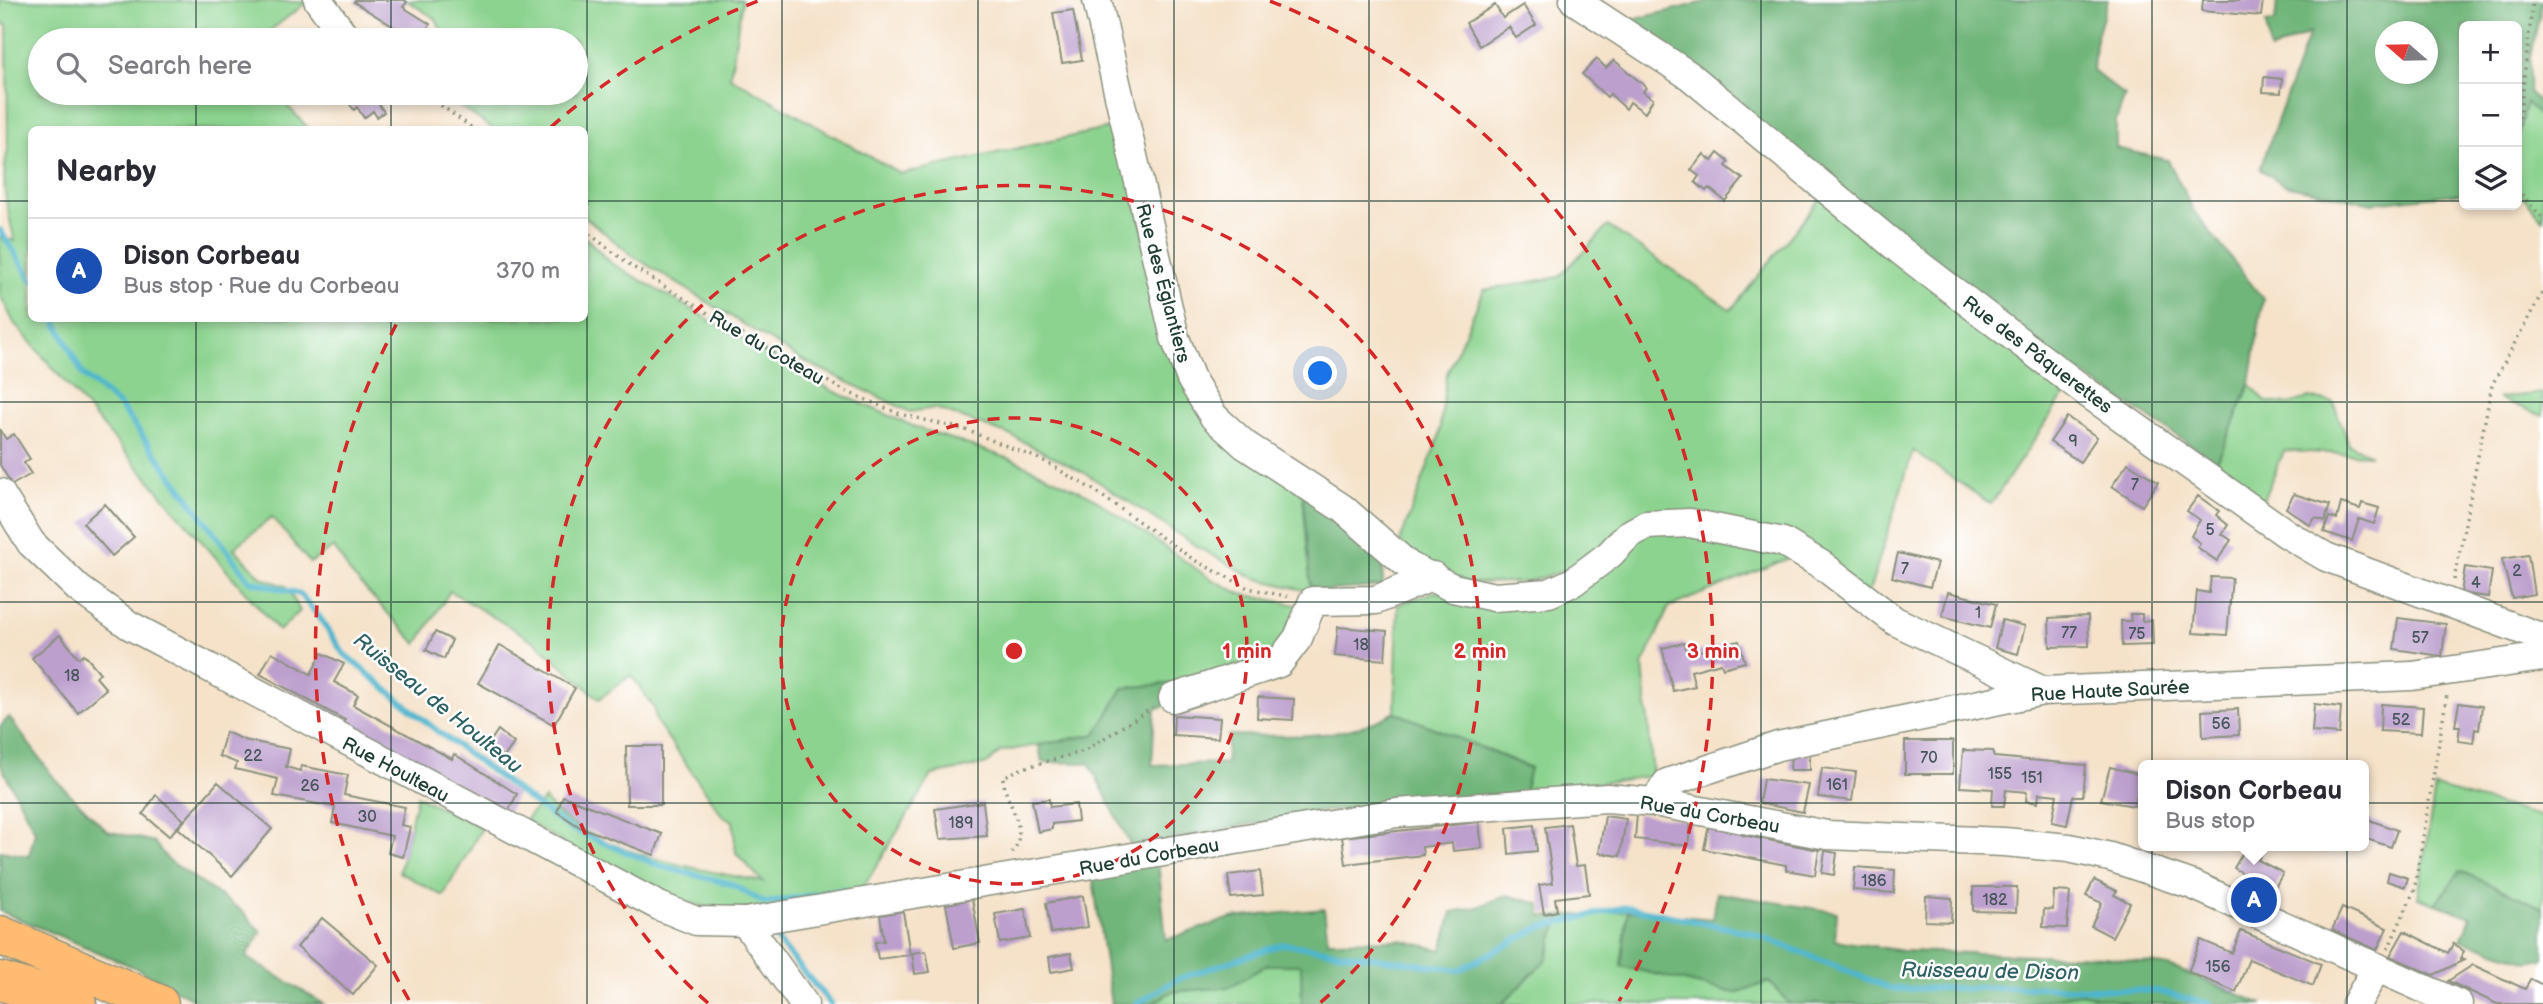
<!DOCTYPE html>
<html lang="en">
<head>
<meta charset="utf-8">
<style>
  :root { --surface:#fff; --page:#f7f7f7; --text:#2b2b33; --muted:#7c7c81; --line:#e1e1e2; --accent:#1f6fb2 }
  body { margin:0; font-family:"Balsamiq Sans",sans-serif; background:var(--page); color:var(--text) }
  .controls { position:absolute; right:21px; top:21px; display:grid; overflow:hidden; border-radius:10px; box-shadow:0 4px 10px #0003 }
  .controls button { width:63px; height:63px; display:grid; place-items:center; padding:0; border:0; border-bottom:2px solid var(--line); background:var(--surface); color:var(--text); font:35px sans-serif }
  .compass { position:absolute; left:2375px; top:21px; width:63px; height:63px; border-radius:50%; background:var(--surface); box-shadow:0 4px 10px #0003; rotate:290deg }
  .you { position:absolute; left:1321px; top:374px; width:24px; height:24px; margin:-18px; border:5px solid #fff; border-radius:50%; background:#1a73e8; box-shadow:0 0 0 10px #1a73e833 }
  .badge { display:grid; place-items:center; width:46px; height:46px; border-radius:50%; background:var(--accent); color:#fff; font-size:23px; font-weight:700 }
  .pin { position:absolute; translate:-50% -50%; border:4px solid #fff; box-shadow:0 2px 7px #0006 }
  .popup { position:absolute; left:2138px; top:760px; width:231px; height:91px; box-sizing:border-box; display:grid; place-content:center; border-radius:10px; background:var(--surface); filter:drop-shadow(0 2px 5px #0005); font-size:23px; white-space:nowrap; color:var(--muted) }
  .popup b { font-size:26px; color:var(--text) }
  .popup::after { content:''; position:absolute; left:50%; top:100%; margin-left:-14px; border:14px solid transparent; border-top-color:var(--surface) }
  .list { margin:0; padding:0; list-style:none }
  h2 { display:flex; justify-content:space-between; align-items:center; height:91px; margin:0; padding:0 28px; font-size:30px }
  h2 small { font-size:23px; font-weight:400; color:var(--muted) }
  .list li { display:grid; grid-template-columns:46px 1fr auto; gap:21px; align-items:center; box-sizing:border-box; height:105px; padding:0 28px; border-top:2px solid var(--line) }
  .list b { display:block; font-size:26px; white-space:nowrap }
  .list p { margin:0; font-size:23px; white-space:nowrap; color:var(--muted) }
  .list em { font-size:23px; font-style:normal; color:var(--muted) }
  .icon { flex:none; width:38px; height:38px; fill:none; stroke:currentColor; stroke-width:2; stroke-linecap:round; stroke-linejoin:round }
  .map { position:relative; flex:none; width:2543px; height:1004px; overflow:hidden }
  .search { position:absolute; background:var(--surface); box-shadow:0 4px 10px #0003; left:28px; top:28px; width:560px; height:77px; display:flex; align-items:center; gap:18px; box-sizing:border-box; padding:0 24px; border-radius:38px; color:var(--muted); font-size:26px }
  .panel { position:absolute; background:var(--surface); box-shadow:0 4px 10px #0003; left:28px; top:126px; width:560px; height:196px; border-radius:10px }
  .map>svg:first-child { display:block }
</style>
</head>
<body>
<div class="map">
<svg width="2543" height="1004" viewBox="0 0 2543 1004">
  <rect width="100%" height="100%" fill="#fff"/>
  <filter id="ink" filterUnits="userSpaceOnUse"><feTurbulence type="fractalNoise" baseFrequency=".0143" numOctaves="2"/><feDisplacementMap in="SourceGraphic" scale="14" xChannelSelector="R" yChannelSelector="G"/><feConvolveMatrix kernelMatrix="1 2 1 2 8 2 1 2 1" color-interpolation-filters="sRGB"/></filter>
  <filter id="wash" filterUnits="userSpaceOnUse"><feTurbulence type="fractalNoise" baseFrequency=".00686" numOctaves="4" result="noise"/><feDisplacementMap in="SourceGraphic" scale="28" xChannelSelector="R" yChannelSelector="G"/><feGaussianBlur stdDeviation="1.57" result="paint"/><feColorMatrix in="noise" values="0 0 0 0 0 0 0 0 0 0 0 0 0 0 0 0 0 1.4 0 .05"/><feComposite in="paint" operator="in"/></filter>
  <g filter="url(#wash)">
    <rect width="100%" height="100%" fill="#f5e2c9"/>
    <g fill="#8bd38e" stroke="#558861" stroke-width="2">
      <path d="M0,0L307,2L258,40H40V93H276L309,129L32,130V318H584L585,237L611,263L833,391L915,427L1016,461L1089,495L1211,579L1241,594L1302,606L1287,647L1175,689L1096,734L1000,752L987,764L932,775L858,896C821,900 770,912 735,910C657,906 590,858 525,820L544,799C588,853 697,868 763,882L736,853L733,821L722,815L656,721L654,708L631,675L599,699L537,643L450,591L417,644L350,573L334,547L310,563L272,517L234,548L262,578L286,586L300,611L279,631L14,323L0,295V237L15,241C7,210 0,180 8,150L7,25L0,23Z"/>
      <path d="M406,0H742L730,77L901,174L1119,126L1170,349L1303,495L1311,592L1254,578L1201,549L1085,473L1012,436L935,408L910,412L800,359L633,256L585,217L584,130L493,129L440,93H576V40H446L436,19Z"/>
      <path d="M2526,102L2543,120V219L2517,190V140Z"/>
      <path d="M1825,193L2067,391L1991,504L1913,451L1868,595L1801,540L1656,513L1576,567L1527,582L1470,583L1416,561L1400,541L1439,436L1446,376L1484,290L1559,277L1608,226L1731,310Z"/>
      <path d="M2250,384L2266,402L2289,404L2308,398L2333,402L2349,444L2371,455L2284,451L2263,500L2217,462Z"/>
      <path d="M2543,393V416L2498,398Z"/>
      <path d="M1682,527L1799,554L1669,607L1643,665L1653,776L1524,793L1530,767L1395,712L1398,605L1434,592L1525,601L1641,532Z"/>
      <path d="M2435,787L2543,817V908L2460,871L2436,904L2418,898Z"/>
      <path d="M417,796L482,828L443,896L399,872Z"/>
      <path d="M1628,911L1621,966L1735,993L1769,982L1790,1004H1502L1547,959L1560,916Z"/>
      <path d="M1267,965H1301L1302,1004H1151L1171,992L1229,987Z"/>
      <path d="M2080,993L2133,1004H2021Z"/>
    </g>
    <g fill="#70b579" stroke="#487956" stroke-width="2" fill-rule="evenodd">
      <path d="M1713,0H2108L2095,43L2093,71L2125,96L2116,121V148L2168,160L2193,210L2263,299L2250,384L2217,462L2062,361L1623,22Z"/>
      <path d="M2277,0L2419,2L2543,0L2530,57L2529,92L2543,106V120L2526,102L2517,140V26H2464V193L2373,203L2284,185L2260,169L2309,33L2270,51L2266,23L2275,22ZM2386,32H2428V74H2386Z"/>
      <path d="M1303,495L1382,552L1383,586L1311,592Z"/>
      <path d="M1174,683L1178,701L1155,709L1152,765L1226,763L1228,735C1286,736 1343,741 1395,712L1530,768L1524,793L1317,812L1131,846L1089,763L1042,762L1039,745L1096,734L1123,688Z"/>
      <path d="M9,717L55,779L107,831L154,842L168,860L242,911L261,932L246,957L324,1004H202L136,968L0,911V851L29,856L35,831L0,764V727Z"/>
      <path d="M1158,861L1166,940L1231,918L1324,909L1328,941L1401,940L1442,950L1452,912L1478,907L1507,895L1540,904L1541,916H1560L1547,959L1502,1004H1302L1301,965H1267L1229,987L1171,992L1151,1004H1111L1092,872Z"/>
      <path d="M2460,871L2543,908V959L2529,962L2461,940L2471,917L2436,904Z"/>
      <path d="M1717,893L1837,912L1835,940L1903,951L2106,957L2169,966L2263,1004H2133L2080,993L2021,1004H1790L1769,982L1735,993L1621,966L1628,911L1713,919Z"/>
    </g>
    <g fill="none" stroke-linecap="round" stroke-linejoin="round">
      <g stroke="#4eb5cd" stroke-width="6">
        <path d="M0,230L32,280"/>
        <path d="M54,318L83,375L120,406L250,581L300,594L320,618L343,653L436,730L542,809L571,829L660,866L731,884L765,903L844,890"/>
        <path d="M777,940L831,1004"/>
        <path d="M1136,1004L1178,979L1283,944L1459,970L1541,927L1626,907L1753,933L1892,989L2033,987L2156,991L2210,1004"/>
      </g>
    </g>
    <g id="blocks">
      <g fill="#bc9fcd">
        <path d="M356,0H404L407,2L403,7L430,24L419,40H415L354,2Z"/>
        <path d="M2203,0H2263L2261,16L2202,11Z"/>
        <path d="M1495,5L1503,18L1523,5L1536,25L1516,38L1509,27L1479,46L1466,23Z"/>
        <path d="M1073,10L1082,60L1062,63L1053,13Z"/>
        <path d="M1597,59L1606,68L1614,60L1646,87L1643,92L1653,99L1645,113L1630,102L1626,109L1610,94L1607,97L1582,74Z"/>
        <path d="M2264,77L2282,79L2281,93L2263,92Z"/>
        <path d="M342,93H371L384,112L377,117L373,111L364,118L357,107L354,110Z"/>
        <path d="M1718,153L1729,162L1726,166L1743,179L1725,201L1709,188L1706,191L1695,182L1699,176L1691,170L1704,154L1712,161Z"/>
        <path d="M2067,417L2097,437L2080,462L2050,442Z"/>
        <path d="M0,430L6,439L14,434L30,459L24,463L31,474L12,485L0,465Z"/>
        <path d="M2128,463L2158,482L2142,506L2112,486Z"/>
        <path d="M2294,494L2330,505L2325,521L2315,518L2310,525L2286,508Z"/>
        <path d="M2198,496L2219,511L2216,515L2228,525L2222,534L2231,540L2217,561L2197,547L2200,543L2191,536L2200,520L2187,511Z"/>
        <path d="M2341,503L2360,509L2362,503L2379,508L2374,524L2359,519L2352,541L2324,532L2329,517L2337,519Z"/>
        <path d="M105,504L134,537L112,556L83,523Z"/>
        <path d="M1898,553L1937,563L1930,587L1892,577Z"/>
        <path d="M2528,555L2534,594L2512,598L2502,559Z"/>
        <path d="M2465,567L2492,571L2488,597L2461,593Z"/>
        <path d="M2211,577L2232,578L2227,635L2193,633L2197,591L2209,593Z"/>
        <path d="M1948,592L1996,604L1990,628L1942,616Z"/>
        <path d="M2130,614H2142V621L2152,620L2153,645L2122,646L2121,621H2131Z"/>
        <path d="M2088,616L2089,646L2050,647L2049,618Z"/>
        <path d="M2398,618L2446,624L2442,656L2394,649Z"/>
        <path d="M2002,620L2025,626L2018,654L1995,648Z"/>
        <path d="M1338,627L1387,631L1385,660L1335,656Z"/>
        <path d="M435,632L452,640L444,659L426,650Z"/>
        <path d="M60,635L79,658L84,654L100,673L96,677L106,689L78,713L32,658Z"/>
        <path d="M1739,641L1745,662L1723,668L1721,663L1691,671L1695,686L1673,691L1662,648L1684,643L1687,654Z"/>
        <path d="M500,645L575,688L554,725L478,683Z"/>
        <path d="M272,652L311,674L322,653L344,664L334,682L358,695L353,705L452,759L454,754L517,794L508,812L343,723L345,720L260,674Z"/>
        <path d="M1258,697L1294,699L1293,720L1257,718Z"/>
        <path d="M2459,703L2482,706L2479,730L2475,729L2473,743L2458,741L2460,726H2455Z"/>
        <path d="M2314,704L2341,707L2339,734L2312,732Z"/>
        <path d="M2381,704L2423,707L2421,733L2380,731Z"/>
        <path d="M2238,709L2239,735L2203,737L2202,711Z"/>
        <path d="M1174,715L1220,718L1218,738L1173,735Z"/>
        <path d="M498,730L514,743L504,757L488,745Z"/>
        <path d="M226,732L244,740L290,749L286,767L300,771L301,766L348,775L344,795L405,807L401,825L410,827L403,857L388,853L392,836L332,823L335,807L274,796L278,779L235,769L237,763L219,756Z"/>
        <rect x="1905" y="741" width="48" height="33"/>
        <path d="M626,746H661V805H627Z"/>
        <path d="M1963,750L1992,751L1994,757L2086,765L2083,796H2073L2067,825L2052,822L2057,795L2039,793L2038,803L2026,801L2027,792L2006,790L2004,806H1992L1993,789L1960,787Z"/>
        <path d="M1791,754H1810V770H1790Z"/>
        <path d="M2110,767L2142,775L2134,806L2101,800Z"/>
        <path d="M1822,768L1856,772L1852,801L1818,797Z"/>
        <path d="M1763,779L1809,785L1803,812L1759,803Z"/>
        <path d="M218,782L272,829L232,876L178,828Z"/>
        <path d="M156,795L184,820L169,836L143,814Z"/>
        <path d="M563,796L662,834L654,855L580,827L557,812Z"/>
        <path d="M1049,799L1050,807L1076,804L1078,821L1052,824V829L1038,832L1032,801Z"/>
        <path d="M983,802L987,836L940,839L935,809Z"/>
        <path d="M1637,814L1691,821L1688,846L1635,839Z"/>
        <path d="M1605,816L1626,819L1620,856L1599,853Z"/>
        <path d="M2364,818L2397,830L2391,847L2364,838Z"/>
        <path d="M1479,822L1482,848L1453,851L1452,843L1422,847L1423,855L1346,864L1342,837Z"/>
        <path d="M1570,824L1576,866L1585,865L1589,894L1555,898L1557,911L1544,914L1539,885L1553,883L1545,827Z"/>
        <path d="M1709,824L1743,830L1742,835L1819,850L1815,875L1786,870V865L1704,849Z"/>
        <path d="M1534,825L1537,851L1509,854L1507,828Z"/>
        <path d="M2247,846H2266L2258,860L2283,873L2273,891L2234,868Z"/>
        <path d="M1825,851L1837,853L1834,875L1822,873Z"/>
        <path d="M1855,867L1895,870L1894,893L1853,890Z"/>
        <path d="M1260,871L1263,895L1231,898L1228,875Z"/>
        <path d="M2389,872L2408,878L2405,887L2387,881Z"/>
        <path d="M2094,880L2117,891L2114,895L2130,903L2112,937L2091,926L2102,903L2086,896Z"/>
        <path d="M1973,887H2017L2016,912L1973,911Z"/>
        <path d="M2054,891L2070,892L2067,928L2043,927L2044,909L2053,910Z"/>
        <path d="M1083,896L1088,927L1051,933L1046,903Z"/>
        <path d="M1926,896L1952,898L1951,922L1925,921Z"/>
        <path d="M972,899L980,943L954,948L946,904Z"/>
        <path d="M2342,908L2387,928L2377,950L2332,930Z"/>
        <path d="M1025,909L1030,938L1000,943L995,914Z"/>
        <path d="M903,911L910,955L878,959L875,942L884,941L880,915Z"/>
        <path d="M322,918L378,965L353,995L297,947Z"/>
        <path d="M2241,931L2321,964L2313,986L2249,959L2236,992L2188,972L2201,940L2232,953Z"/>
        <path d="M2404,931L2448,953L2453,944L2464,951L2460,959L2464,960L2434,975L2390,956Z"/>
        <path d="M926,951L930,972L915,974L912,953Z"/>
        <path d="M1071,953L1074,968L1051,972L1049,957Z"/>
        <path d="M2473,965L2525,989L2531,979L2543,985V1004H2497L2448,981Z"/>
      </g>
    </g>
  </g>
  <g filter="url(#ink)">
    <use href="#blocks" fill-opacity="0" stroke="#8a907e" stroke-width="2"/>
    <g fill="none" stroke-linecap="round" stroke-linejoin="round">
      <g stroke="#8a907e" stroke-width="31">
        <g id="minor">
          <path d="M318,0L343,34"/>
          <path d="M1097,0L1175,338L1191,379L1214,417L1245,445L1342,508L1409,566L1453,588L1494,597L1549,593L1573,582L1610,554L1628,535L1646,525L1690,523L1783,542L1822,565L1895,621L2043,691"/>
          <path d="M1574,0L1690,76L1901,251L2086,392L2287,534L2326,557L2543,638"/>
          <path d="M0,493L31,543L79,589L129,625L659,906L696,921L745,922L1397,813L1607,798L1654,802L1827,835L2004,842L2069,848L2110,857L2193,885L2458,1004"/>
          <path d="M1173,698L1279,663L1298,638L1313,601L1376,600L1433,576"/>
          <path d="M1654,802L1667,783L1778,746L2043,691L2412,676L2543,657"/>
          <path d="M745,922L804,1004"/>
          <path d="M2356,1004L2377,967"/>
        </g>
      </g>
      <g stroke="#8a907e" stroke-width="41">
        <g id="highway">
          <path d="M0,935L159,1004"/>
          <path d="M0,981L77,1004"/>
        </g>
      </g>
      <g stroke="#8a907e" stroke-width="3.5" stroke-dasharray="2 5" stroke-linecap="butt">
        <path d="M424,93L475,130"/>
        <path d="M2517,139L2533,0"/>
        <path d="M2517,189L2543,219"/>
        <path d="M584,230L633,267L748,338L845,391L900,414L966,430L1042,460L1092,489L1194,560L1248,588L1290,597"/>
        <path d="M2454,580L2492,385L2543,291"/>
        <path d="M1012,853C1031,828 1004,803 1003,777L1023,768L1084,751L1152,708"/>
        <path d="M2388,949L2414,891L2447,695"/>
      </g>
      <use href="#minor" stroke="#fff" stroke-width="28"/>
      <use href="#highway" stroke="#febb71" stroke-width="38"/>
    </g>
  </g>
  <path fill="none" stroke="#1f3d34" stroke-width="2" stroke-opacity="0.55" d="M196,0V40M391,0V40M587,0V1004M782,0V1004M978,0V1004M1174,0V1004M1369,0V1004M1565,0V1004M1761,0V1004M1956,0V1004M2152,0V1004M2347,0V1004M196,93V130M391,93V130M0,201H32M584,201H2464M2517,201H2543M196,318V1004M391,318V1004M0,402H2543M0,602H2543M0,803H2543"/>
  <g fill="none" stroke="#d62828" stroke-width="3.5" stroke-dasharray="12 9">
    <circle cx="1014" cy="651" r="233"/>
    <path d="M708 1003A466 466 0 1 1 1320 1003"/>
    <path d="M409 1000A699 699 0 0 1 397 323M551 127A699 699 0 0 1 758 1M1270 1A699 699 0 0 1 1619 1001"/>
  </g>
  <g text-anchor="middle" stroke-width="5" stroke-linejoin="round" paint-order="stroke">
    <g font-size="16" fill="#46565a">
      <text x="2073" y="446">9</text>
      <text x="2135" y="490">7</text>
      <text x="2210" y="535">5</text>
      <text x="1905" y="574">7</text>
      <text x="2517" y="576">2</text>
      <text x="2476" y="588">4</text>
      <text x="1978" y="618">1</text>
      <text x="2069" y="638">77</text>
      <text x="2137" y="639">75</text>
      <text x="2420" y="643">57</text>
      <text x="1361" y="650">18</text>
      <text x="72" y="681">18</text>
      <text x="2401" y="725">52</text>
      <text x="2221" y="729">56</text>
      <text x="253" y="761">22</text>
      <text x="1929" y="763">70</text>
      <text x="2000" y="779">155</text>
      <text x="2032" y="783">151</text>
      <text x="1837" y="790">161</text>
      <text x="310" y="791">26</text>
      <text x="367" y="822">30</text>
      <text x="961" y="828">189</text>
      <text x="1874" y="886">186</text>
      <text x="1995" y="905">182</text>
      <text x="2218" y="972">156</text>
    </g>
    <g font-size="19" fill="#1f3d34" stroke="#fff">
      <text transform="translate(1164 283) rotate(75)" y="7">Rue des Églantiers</text>
      <text transform="translate(767 347) rotate(30)" y="7">Rue du Coteau</text>
      <text transform="translate(2038 354) rotate(37)" y="7">Rue des Pâquerettes</text>
      <text transform="translate(2110 690) rotate(-3)" y="7">Rue Haute Saurée</text>
      <text transform="translate(396 769) rotate(28)" y="7">Rue Houlteau</text>
      <text transform="translate(1710 814) rotate(10)" y="7">Rue du Corbeau</text>
      <text transform="translate(1149 856) rotate(-10)" y="7">Rue du Corbeau</text>
    </g>
    <g font-size="21" font-style="italic" fill="#2d6162" stroke="#fff">
      <text transform="translate(438 703) rotate(39)" y="7">Ruisseau de Houlteau</text>
      <text transform="translate(1990 971) rotate(1)" y="7">Ruisseau de Dison</text>
    </g>
  </g>
  <circle cx="1014" cy="651" r="10" fill="#d62828" stroke="#fff" stroke-width="3.5"/>
  <g font-size="21" text-anchor="middle" font-weight="bold" fill="#d62828" stroke="#fff" stroke-width="5" stroke-linejoin="round" paint-order="stroke">
    <text x="1247" y="658">1 min</text>
    <text x="1480" y="658">2 min</text>
    <text x="1713" y="658">3 min</text>
  </g>
</svg>
<div class="controls">
<button>+</button>
<button>−</button>
<button><svg class="icon" aria-label="layers" viewBox="0 0 24 24"><path d="M12 4l9 5-9 5-9-5zM3 14l9 5 9-5"/></svg></button>
</div>
<svg class="compass" viewBox="-18 -18 36 36"><path d="M0-13l5 13h-10z" fill="#e53935"/><path d="M0 13l5-13h-10z" fill="#7c7c81"/></svg>
<div class="you"></div>
<div class="pin badge" style="left:2254px;top:900px;background:#1a4fb4">A</div>
<div class="popup"><b>Dison Corbeau</b>Bus stop</div>
<div class="search"><svg class="icon" aria-label="search" viewBox="0 0 24 24"><circle cx="10" cy="10" r="6"/><path d="M15 15l6 6"/></svg>Search here</div>
<section class="panel">
<h2>Nearby<small></small></h2>
<ul class="list">
<li><span class="badge" style="background:#1a4fb4">A</span><div><b>Dison Corbeau</b><p>Bus stop · Rue du Corbeau</p></div><em>370 m</em></li>
</ul>
</section>
</div>
</body>
</html>
